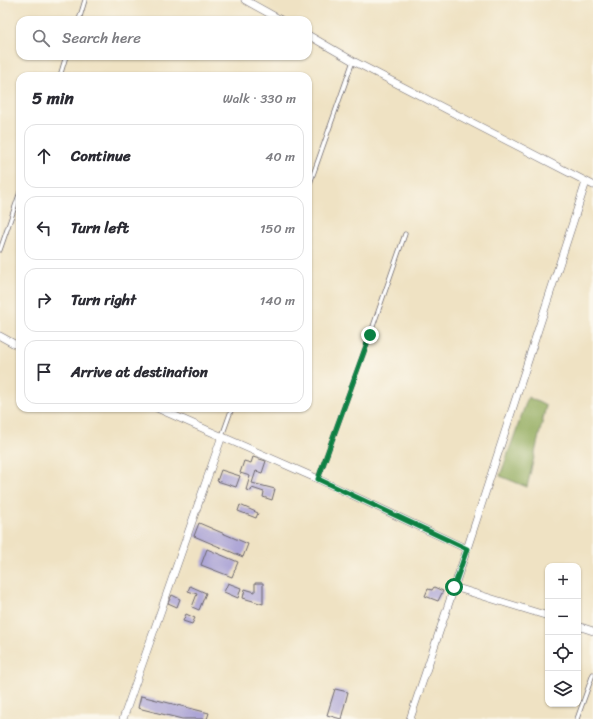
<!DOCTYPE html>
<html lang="en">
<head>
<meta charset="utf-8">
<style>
  :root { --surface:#fff; --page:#f7f7f7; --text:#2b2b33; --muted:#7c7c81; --line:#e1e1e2 }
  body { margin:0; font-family:Sriracha,sans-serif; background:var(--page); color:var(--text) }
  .controls { position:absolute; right:12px; bottom:12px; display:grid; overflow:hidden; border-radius:8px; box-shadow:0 1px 3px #0004 }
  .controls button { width:36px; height:36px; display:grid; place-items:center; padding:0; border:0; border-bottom:1px solid var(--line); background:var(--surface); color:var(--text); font:20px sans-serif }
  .stop { position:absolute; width:12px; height:12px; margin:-9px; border:3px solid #0b8043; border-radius:50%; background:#fff }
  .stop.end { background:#0b8043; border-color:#fff; box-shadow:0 1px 4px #0008 }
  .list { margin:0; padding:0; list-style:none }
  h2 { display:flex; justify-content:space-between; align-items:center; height:52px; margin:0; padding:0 16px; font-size:17px }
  h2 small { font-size:13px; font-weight:400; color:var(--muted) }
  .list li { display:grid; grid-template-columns:26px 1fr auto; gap:12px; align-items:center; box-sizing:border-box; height:64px; margin:0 8px 8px; padding:0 8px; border:1px solid var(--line); border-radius:12px }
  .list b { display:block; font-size:15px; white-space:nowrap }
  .list em { font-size:13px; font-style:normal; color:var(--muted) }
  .icon { flex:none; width:22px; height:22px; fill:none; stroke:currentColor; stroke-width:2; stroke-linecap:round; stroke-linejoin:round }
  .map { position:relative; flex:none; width:593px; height:719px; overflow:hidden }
  .search { position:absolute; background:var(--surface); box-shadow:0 1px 3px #0004; left:16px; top:16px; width:296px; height:44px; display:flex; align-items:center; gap:10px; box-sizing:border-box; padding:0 14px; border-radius:12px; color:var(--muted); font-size:15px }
  .panel { position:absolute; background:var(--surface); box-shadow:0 1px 3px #0004; left:16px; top:72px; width:296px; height:340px; border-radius:12px }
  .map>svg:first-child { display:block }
</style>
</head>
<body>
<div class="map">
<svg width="593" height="719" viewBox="0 0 593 719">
  <rect width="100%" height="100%" fill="#fbf7ec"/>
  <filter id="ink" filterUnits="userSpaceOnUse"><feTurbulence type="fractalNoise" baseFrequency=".025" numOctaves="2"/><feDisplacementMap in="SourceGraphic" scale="8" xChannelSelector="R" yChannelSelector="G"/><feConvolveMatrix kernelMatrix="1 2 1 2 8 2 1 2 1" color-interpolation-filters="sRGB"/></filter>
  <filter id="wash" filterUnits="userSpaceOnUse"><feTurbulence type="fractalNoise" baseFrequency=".012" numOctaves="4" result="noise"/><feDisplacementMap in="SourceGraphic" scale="16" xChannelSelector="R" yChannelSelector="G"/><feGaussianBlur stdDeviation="0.9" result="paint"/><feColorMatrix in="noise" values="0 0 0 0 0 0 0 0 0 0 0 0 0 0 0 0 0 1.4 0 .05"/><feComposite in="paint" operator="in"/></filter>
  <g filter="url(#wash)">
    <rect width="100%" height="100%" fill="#efe2c3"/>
    <path fill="#92ab5d" stroke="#5a664c" d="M528,397L546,406L527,487L500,476Z"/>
    <g id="blocks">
      <g fill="#ada6d6">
        <path d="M253,457L266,461L262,473L256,471L252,483L275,489L272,500L263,497L264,492L252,488L251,491L246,490L250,476L240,473L244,461L251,463Z"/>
        <path d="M221,470L240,476L236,487L217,481Z"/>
        <path d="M240,505L258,513L256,518L238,511Z"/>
        <path d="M199,523L248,544L243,557L194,536Z"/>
        <path d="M207,549L238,562L232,577L201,565Z"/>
        <path d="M228,583L241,588L238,598L224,592Z"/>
        <path d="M255,583H263V604L243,598L245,589L255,592Z"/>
        <path d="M190,586L206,593L199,610L192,607L197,594L188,591Z"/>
        <path d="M434,587L443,591L438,601L425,596L428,589L432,590Z"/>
        <path d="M172,595L180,599L177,607L168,603Z"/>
        <path d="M186,614L195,618L192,624L183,621Z"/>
        <path d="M335,689L348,692L341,719L327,715Z"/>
        <path d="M141,696L209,713L207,719H182L138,708Z"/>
      </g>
    </g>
  </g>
  <g filter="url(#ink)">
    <use href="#blocks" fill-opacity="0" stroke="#6a656b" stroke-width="1"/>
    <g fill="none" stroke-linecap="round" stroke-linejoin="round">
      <g stroke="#6a656b" stroke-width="5">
        <g id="service">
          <path d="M79,20L85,0"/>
          <path d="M60,76L66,56"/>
          <path d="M308,189L353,61"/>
          <path d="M0,250L20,192"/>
          <path d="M222,436L232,408"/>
          <path d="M318,479L370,335L405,234"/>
          <path d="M577,719L593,674"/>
        </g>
      </g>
      <g stroke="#6a656b" stroke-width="8">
        <g id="minor">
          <path d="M245,0L281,20"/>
          <path d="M308,35L353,61L593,185"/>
          <path d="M0,336L20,347"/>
          <path d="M157,408L318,479L467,549"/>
          <path d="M454,587L548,616"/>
          <path d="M578,626L593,631"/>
          <path d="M123,719L222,436"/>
          <path d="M410,719L467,549L586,182"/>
        </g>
      </g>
      <use href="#service" stroke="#fff" stroke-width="3.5"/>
      <use href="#minor" stroke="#fff" stroke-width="7"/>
    </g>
  </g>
  <g fill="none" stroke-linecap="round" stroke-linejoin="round" filter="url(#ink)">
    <path stroke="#0b8043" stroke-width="5" d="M370,335L318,479L467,549L454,587"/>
  </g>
</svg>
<div class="controls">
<button>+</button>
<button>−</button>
<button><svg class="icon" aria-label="locate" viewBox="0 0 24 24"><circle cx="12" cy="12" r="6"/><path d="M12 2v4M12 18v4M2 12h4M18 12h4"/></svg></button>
<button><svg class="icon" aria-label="layers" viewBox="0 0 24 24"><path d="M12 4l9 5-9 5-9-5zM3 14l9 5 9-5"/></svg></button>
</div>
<div class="stop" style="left:454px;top:587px"></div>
<div class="stop end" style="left:370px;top:335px"></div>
<div class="search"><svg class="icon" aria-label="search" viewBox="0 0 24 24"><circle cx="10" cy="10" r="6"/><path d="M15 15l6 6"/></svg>Search here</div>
<section class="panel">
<h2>5 min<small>Walk · 330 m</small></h2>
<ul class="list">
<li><svg class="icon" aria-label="ahead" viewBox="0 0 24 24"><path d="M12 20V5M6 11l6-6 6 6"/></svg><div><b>Continue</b></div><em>40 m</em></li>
<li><svg class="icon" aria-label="left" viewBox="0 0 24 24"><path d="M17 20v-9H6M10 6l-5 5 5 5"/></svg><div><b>Turn left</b></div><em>150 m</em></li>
<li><svg class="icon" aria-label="right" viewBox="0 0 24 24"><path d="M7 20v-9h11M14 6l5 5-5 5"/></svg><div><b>Turn right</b></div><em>140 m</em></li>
<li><svg class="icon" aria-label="arrive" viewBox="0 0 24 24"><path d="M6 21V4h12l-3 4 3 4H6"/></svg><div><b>Arrive at destination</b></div></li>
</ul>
</section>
</div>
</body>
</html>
